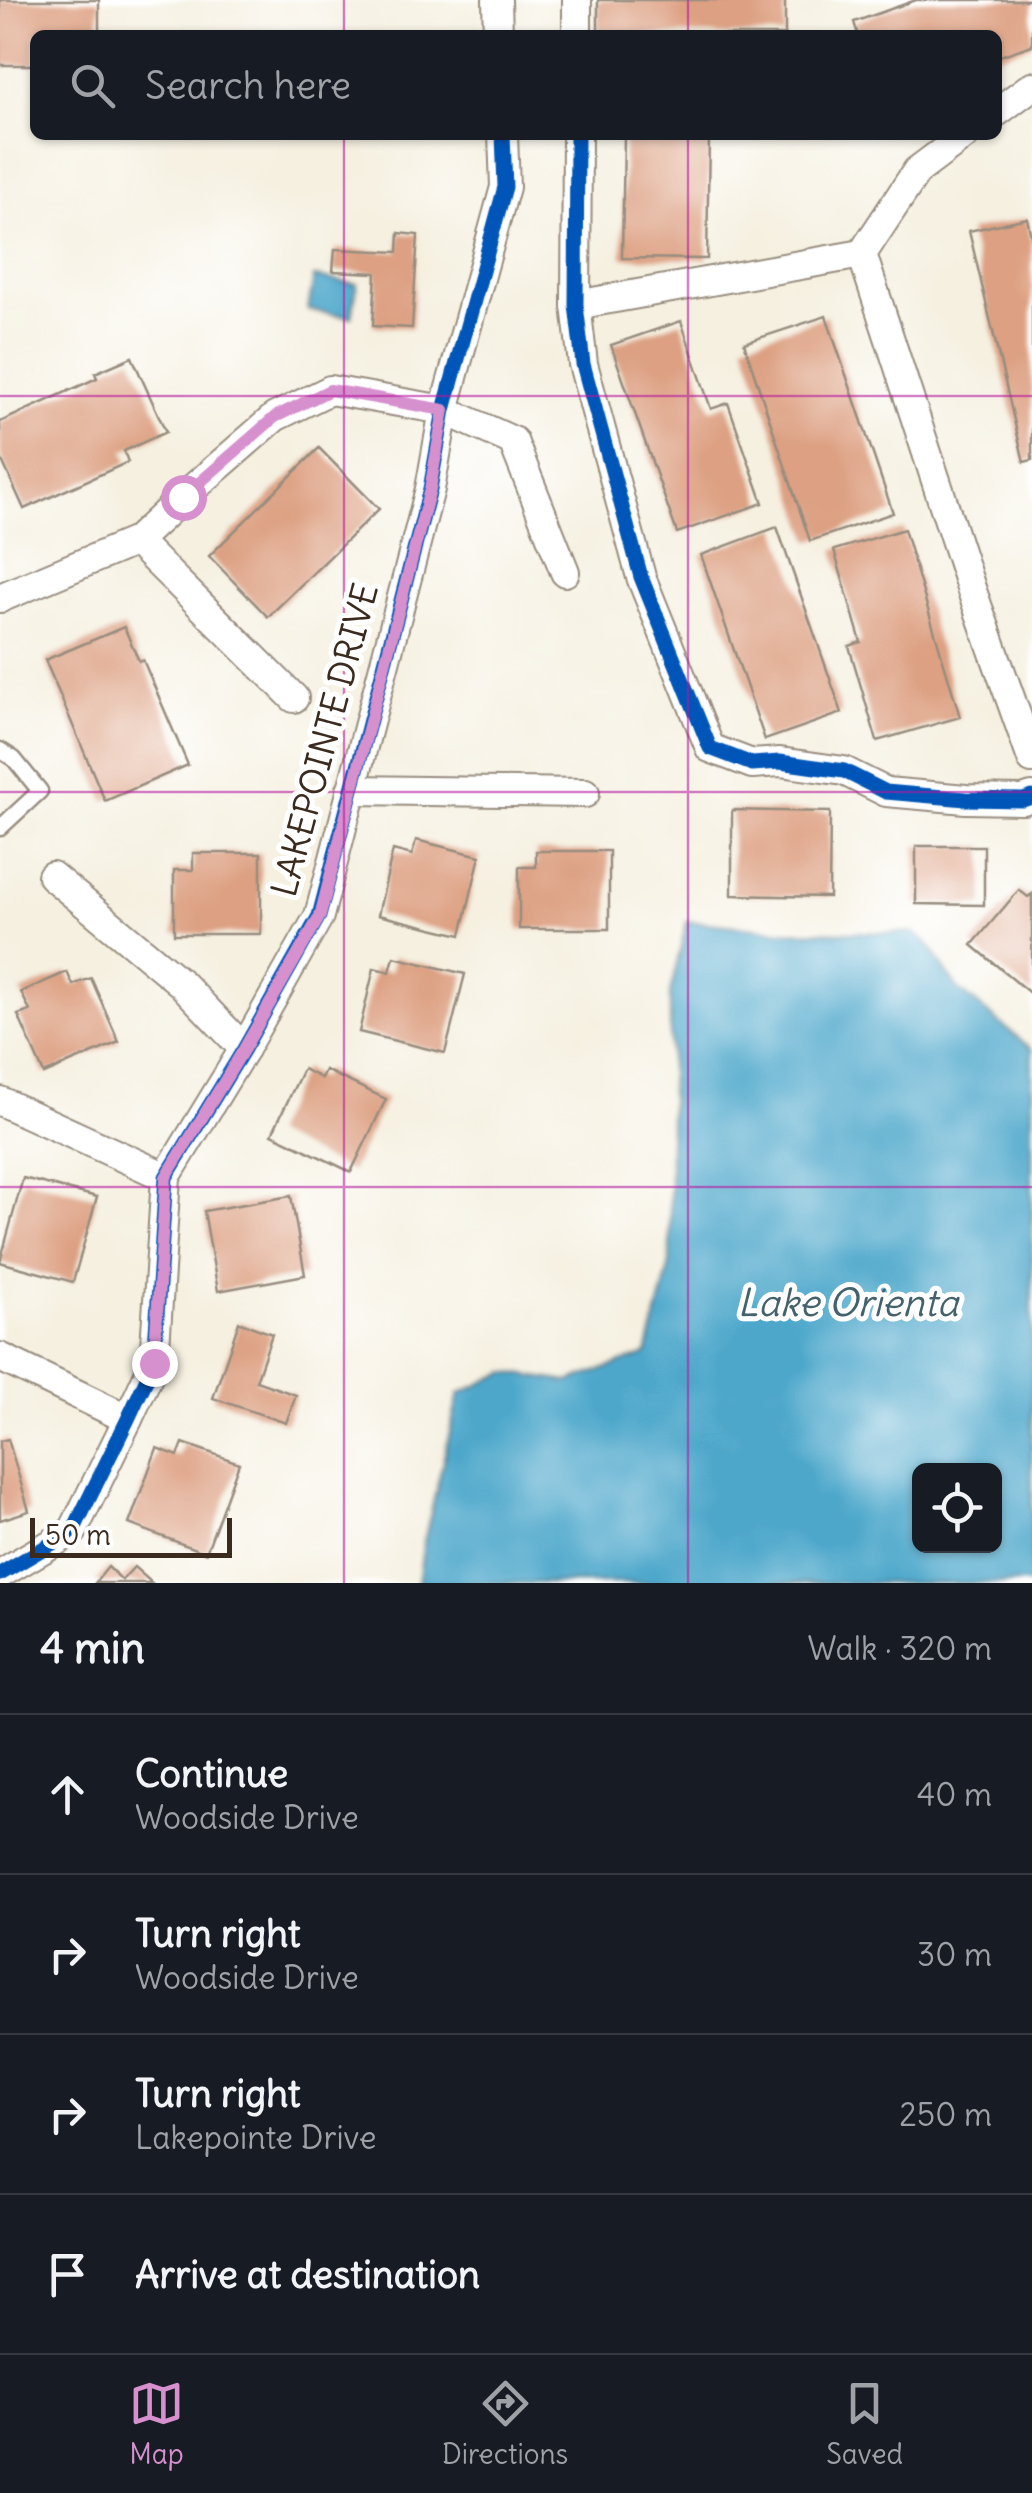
<!DOCTYPE html>
<html lang="en">
<head>
<meta charset="utf-8">
<style>
  :root { --surface:#171b24; --page:#242831; --text:#f1f3f6; --muted:#9ea1a6; --line:#363941; --accent:#d690ce }
  body { margin:0; font-family:Delius,sans-serif; background:var(--page); color:var(--text) }
  .controls { position:absolute; right:30px; bottom:30px; display:grid; overflow:hidden; border-radius:15px; box-shadow:0 2px 8px #0004 }
  .controls button { width:90px; height:90px; display:grid; place-items:center; padding:0; border:0; border-bottom:2px solid var(--line); background:var(--surface); color:var(--text); font:50px sans-serif }
  .scale { position:absolute; left:30px; bottom:25px; width:202px; box-sizing:border-box; padding-left:10px; border:5px solid #3b2a1e; border-top:0; font-size:28px; line-height:35px; white-space:nowrap; color:#3b2a1e; -webkit-text-stroke:8px #fff; paint-order:stroke }
  .stop { position:absolute; width:30px; height:30px; margin:-22px; border:8px solid #d690ce; border-radius:50%; background:#fff }
  .stop.end { background:#d690ce; border-color:#fff; box-shadow:0 2px 10px #0008 }
  .list { margin:0; padding:0; list-style:none }
  h2 { display:flex; justify-content:space-between; align-items:center; height:130px; margin:0; padding:0 40px; font-size:42px }
  h2 small { font-size:32px; font-weight:400; color:var(--muted) }
  .list li { display:grid; grid-template-columns:65px 1fr auto; gap:30px; align-items:center; box-sizing:border-box; height:160px; padding:0 40px; border-top:2px solid var(--line) }
  .list b { display:block; font-size:38px; white-space:nowrap }
  .list p { margin:0; font-size:32px; white-space:nowrap; color:var(--muted) }
  .list em { font-size:32px; font-style:normal; color:var(--muted) }
  .icon { flex:none; width:55px; height:55px; fill:none; stroke:currentColor; stroke-width:2; stroke-linecap:round; stroke-linejoin:round }
  .map { position:relative; flex:none; width:1032px; height:1583px; overflow:hidden }
  .search { position:absolute; background:var(--surface); box-shadow:0 2px 8px #0004; left:30px; right:30px; top:30px; height:110px; display:flex; align-items:center; gap:25px; box-sizing:border-box; padding:0 35px; border-radius:15px; color:var(--muted); font-size:38px }
  .sheet { height:770px; background:var(--surface) }
  nav { display:flex; justify-content:space-around; align-items:center; box-sizing:border-box; height:140px; border-top:2px solid var(--line); background:var(--surface); font-size:28px; color:var(--muted) }
  nav a { display:grid; justify-items:center; gap:5px }
  nav .on { color:var(--accent) }
  .map>svg:first-child { display:block }
</style>
</head>
<body>
<div class="map">
<svg width="1032" height="1583" viewBox="0 0 1032 1583">
  <rect width="100%" height="100%" fill="#fff"/>
  <filter id="ink" filterUnits="userSpaceOnUse"><feTurbulence type="fractalNoise" baseFrequency=".01" numOctaves="2"/><feDisplacementMap in="SourceGraphic" scale="20" xChannelSelector="R" yChannelSelector="G"/><feConvolveMatrix kernelMatrix="1 2 1 2 8 2 1 2 1" color-interpolation-filters="sRGB"/></filter>
  <filter id="wash" filterUnits="userSpaceOnUse"><feTurbulence type="fractalNoise" baseFrequency=".0048" numOctaves="4" result="noise"/><feDisplacementMap in="SourceGraphic" scale="40" xChannelSelector="R" yChannelSelector="G"/><feGaussianBlur stdDeviation="2.25" result="paint"/><feColorMatrix in="noise" values="0 0 0 0 0 0 0 0 0 0 0 0 0 0 0 0 0 1.4 0 .05"/><feComposite in="paint" operator="in"/></filter>
  <g filter="url(#wash)">
    <rect width="100%" height="100%" fill="#f5f0e0"/>
    <g fill="#4ea7cb" stroke="#446874" stroke-width="2.5" fill-rule="evenodd">
      <path d="M314,277L357,284L352,317L308,310Z"/>
      <path d="M687,921L784,931L915,933L928,943L957,988L1032,1049V1583H418L424,1541L459,1394L506,1372L568,1382L647,1354L670,1263V993ZM994,1470V1546H920V1470Z"/>
    </g>
    <g id="blocks">
      <g fill="#dda082">
        <path d="M0,0H99V35H35V65H0Z"/>
        <rect x="598" y="0" width="187" height="35"/>
        <path d="M916,0H1032V45L997,57V35H858L854,22Z"/>
        <path d="M624,135H709L707,259L622,258Z"/>
        <path d="M1027,218L1032,241V460L1024,462L969,231Z"/>
        <path d="M399,233L418,235L412,328L373,326L376,273L333,271L335,249L398,252Z"/>
        <path d="M826,316L893,513L810,541L744,343Z"/>
        <path d="M681,321L711,409L728,403L763,503L677,533L611,345Z"/>
        <path d="M132,357L166,432L124,451L128,462L24,509L0,456V422L97,378L95,373Z"/>
        <path d="M319,448L379,509L268,617L209,556Z"/>
        <path d="M777,527L842,713L765,740L701,555Z"/>
        <path d="M904,529L960,717L877,741L849,646L861,642L834,550Z"/>
        <path d="M124,627L139,661L143,660L188,765L105,801L45,660Z"/>
        <path d="M732,810L830,812L829,897L732,895Z"/>
        <path d="M416,840L480,856L461,935L378,915L393,850L412,855Z"/>
        <path d="M916,846H984V905L916,904Z"/>
        <path d="M536,851H609V929H519V867H536Z"/>
        <path d="M193,853H261V934H174V870H193Z"/>
        <path d="M1019,890L1028,897L1032,894V995L972,945Z"/>
        <path d="M394,957L465,974L445,1053L359,1032L374,968L390,972Z"/>
        <path d="M67,972L73,985L91,978L119,1042L44,1074L18,1015L30,1011L21,992Z"/>
        <path d="M303,1069L321,1078L325,1070L386,1099L351,1172L272,1134Z"/>
        <path d="M23,1178L97,1197L73,1282L0,1262Z"/>
        <path d="M291,1196L305,1275L218,1291L204,1211Z"/>
        <path d="M239,1322L272,1334L256,1381L296,1395L286,1423L213,1398Z"/>
        <path d="M8,1439L29,1511L0,1520V1441Z"/>
        <path d="M183,1443L239,1463L206,1553L129,1524L157,1448L178,1456Z"/>
        <path d="M108,1567L122,1580L134,1567L152,1583H95Z"/>
      </g>
    </g>
  </g>
  <g filter="url(#ink)">
    <use href="#blocks" fill-opacity="0" stroke="#988d7f" stroke-width="2.5"/>
    <g fill="none" stroke-linecap="round" stroke-linejoin="round">
      <g stroke="#988d7f" stroke-width="19">
        <path id="lane" d="M0,750L14,759L40,791L0,828"/>
      </g>
      <g stroke="#988d7f" stroke-width="32">
        <g id="street">
          <path d="M497,0L498,35"/>
          <path d="M577,35V0"/>
          <path d="M997,112L1032,86"/>
          <path d="M577,135L576,305L583,364L641,577L710,748L752,764L780,762L844,771L886,792L966,799L1023,800L1032,797"/>
          <path d="M862,254L972,591L1032,759"/>
          <path d="M576,305L862,254L917,171L965,135"/>
          <path d="M136,541L294,698"/>
          <path d="M0,598L136,541L183,497L275,417L330,390L444,410L513,441L565,572"/>
          <path d="M351,790L585,793"/>
          <path d="M52,876L182,984L244,1049"/>
          <path d="M0,1101L166,1177"/>
          <path d="M0,1357L128,1419"/>
          <path d="M0,1574L73,1531L128,1419L154,1363L166,1177L244,1049L319,916L430,489L444,410L505,187L503,135"/>
        </g>
      </g>
      <use href="#lane" stroke="#fff" stroke-width="14"/>
      <use href="#street" stroke="#fff" stroke-width="28"/>
      <g stroke="#fff" stroke-width="21">
        <g id="cycleway">
          <path d="M577,135L576,305L583,364L641,577L710,748L752,764L780,762L844,771L886,792L966,799L1023,800L1032,797"/>
          <path d="M0,1574L73,1531L128,1419L154,1363L166,1177L244,1049L319,916L430,489L444,410L505,187L503,135"/>
        </g>
      </g>
      <use href="#cycleway" stroke="#0057b8" stroke-width="15"/>
    </g>
  </g>
  <g fill="none" stroke-linecap="round" stroke-linejoin="round" filter="url(#ink)">
    <path stroke="#d690ce" stroke-width="12" d="M154,1363L166,1177L244,1049L320,916L430,489L444,410L330,390L275,417L183,497"/>
  </g>
  <path fill="none" stroke="#b5179e" stroke-width="2.5" stroke-opacity="0.55" d="M344,0V35M688,0V35M344,135V1583M688,135V1583M0,396H1032M0,792H1032M0,1187H1032"/>
  <g text-anchor="middle" stroke-width="10" stroke-linejoin="round" paint-order="stroke">
    <g font-size="35" fill="#3b2a1e" stroke="#fff">
      <text transform="translate(325 740) rotate(-75)" y="12">LAKEPOINTE DRIVE</text>
    </g>
    <g font-size="38" font-style="italic" fill="#44626c" stroke="#fff">
      <text x="848" y="1316">Lake Orienta</text>
    </g>
  </g>
</svg>
<div class="controls">
<button><svg class="icon" aria-label="locate" viewBox="0 0 24 24"><circle cx="12" cy="12" r="6"/><path d="M12 2v4M12 18v4M2 12h4M18 12h4"/></svg></button>
</div>
<div class="scale">50 m</div>
<div class="stop" style="left:183px;top:497px"></div>
<div class="stop end" style="left:154px;top:1363px"></div>
<div class="search"><svg class="icon" aria-label="search" viewBox="0 0 24 24"><circle cx="10" cy="10" r="6"/><path d="M15 15l6 6"/></svg>Search here</div>
</div>
<section class="sheet">
<h2>4 min<small>Walk · 320 m</small></h2>
<ul class="list">
<li><svg class="icon" aria-label="ahead" viewBox="0 0 24 24"><path d="M12 20V5M6 11l6-6 6 6"/></svg><div><b>Continue</b><p>Woodside Drive</p></div><em>40 m</em></li>
<li><svg class="icon" aria-label="right" viewBox="0 0 24 24"><path d="M7 20v-9h11M14 6l5 5-5 5"/></svg><div><b>Turn right</b><p>Woodside Drive</p></div><em>30 m</em></li>
<li><svg class="icon" aria-label="right" viewBox="0 0 24 24"><path d="M7 20v-9h11M14 6l5 5-5 5"/></svg><div><b>Turn right</b><p>Lakepointe Drive</p></div><em>250 m</em></li>
<li><svg class="icon" aria-label="arrive" viewBox="0 0 24 24"><path d="M6 21V4h12l-3 4 3 4H6"/></svg><div><b>Arrive at destination</b></div></li>
</ul>
</section>
<nav>
<a class="on"><svg class="icon" aria-label="map" viewBox="0 0 24 24"><path d="M3 6l6-2 6 2 6-2v14l-6 2-6-2-6 2zM9 4v14M15 6v14"/></svg>Map</a>
<a><svg class="icon" aria-label="directions" viewBox="0 0 24 24"><path d="M12 3l9 9-9 9-9-9zM9 14v-3h6M13 9l2 2-2 2"/></svg>Directions</a>
<a><svg class="icon" aria-label="saved" viewBox="0 0 24 24"><path d="M7 4h10v16l-5-4-5 4z"/></svg>Saved</a>
</nav>
</body>
</html>
